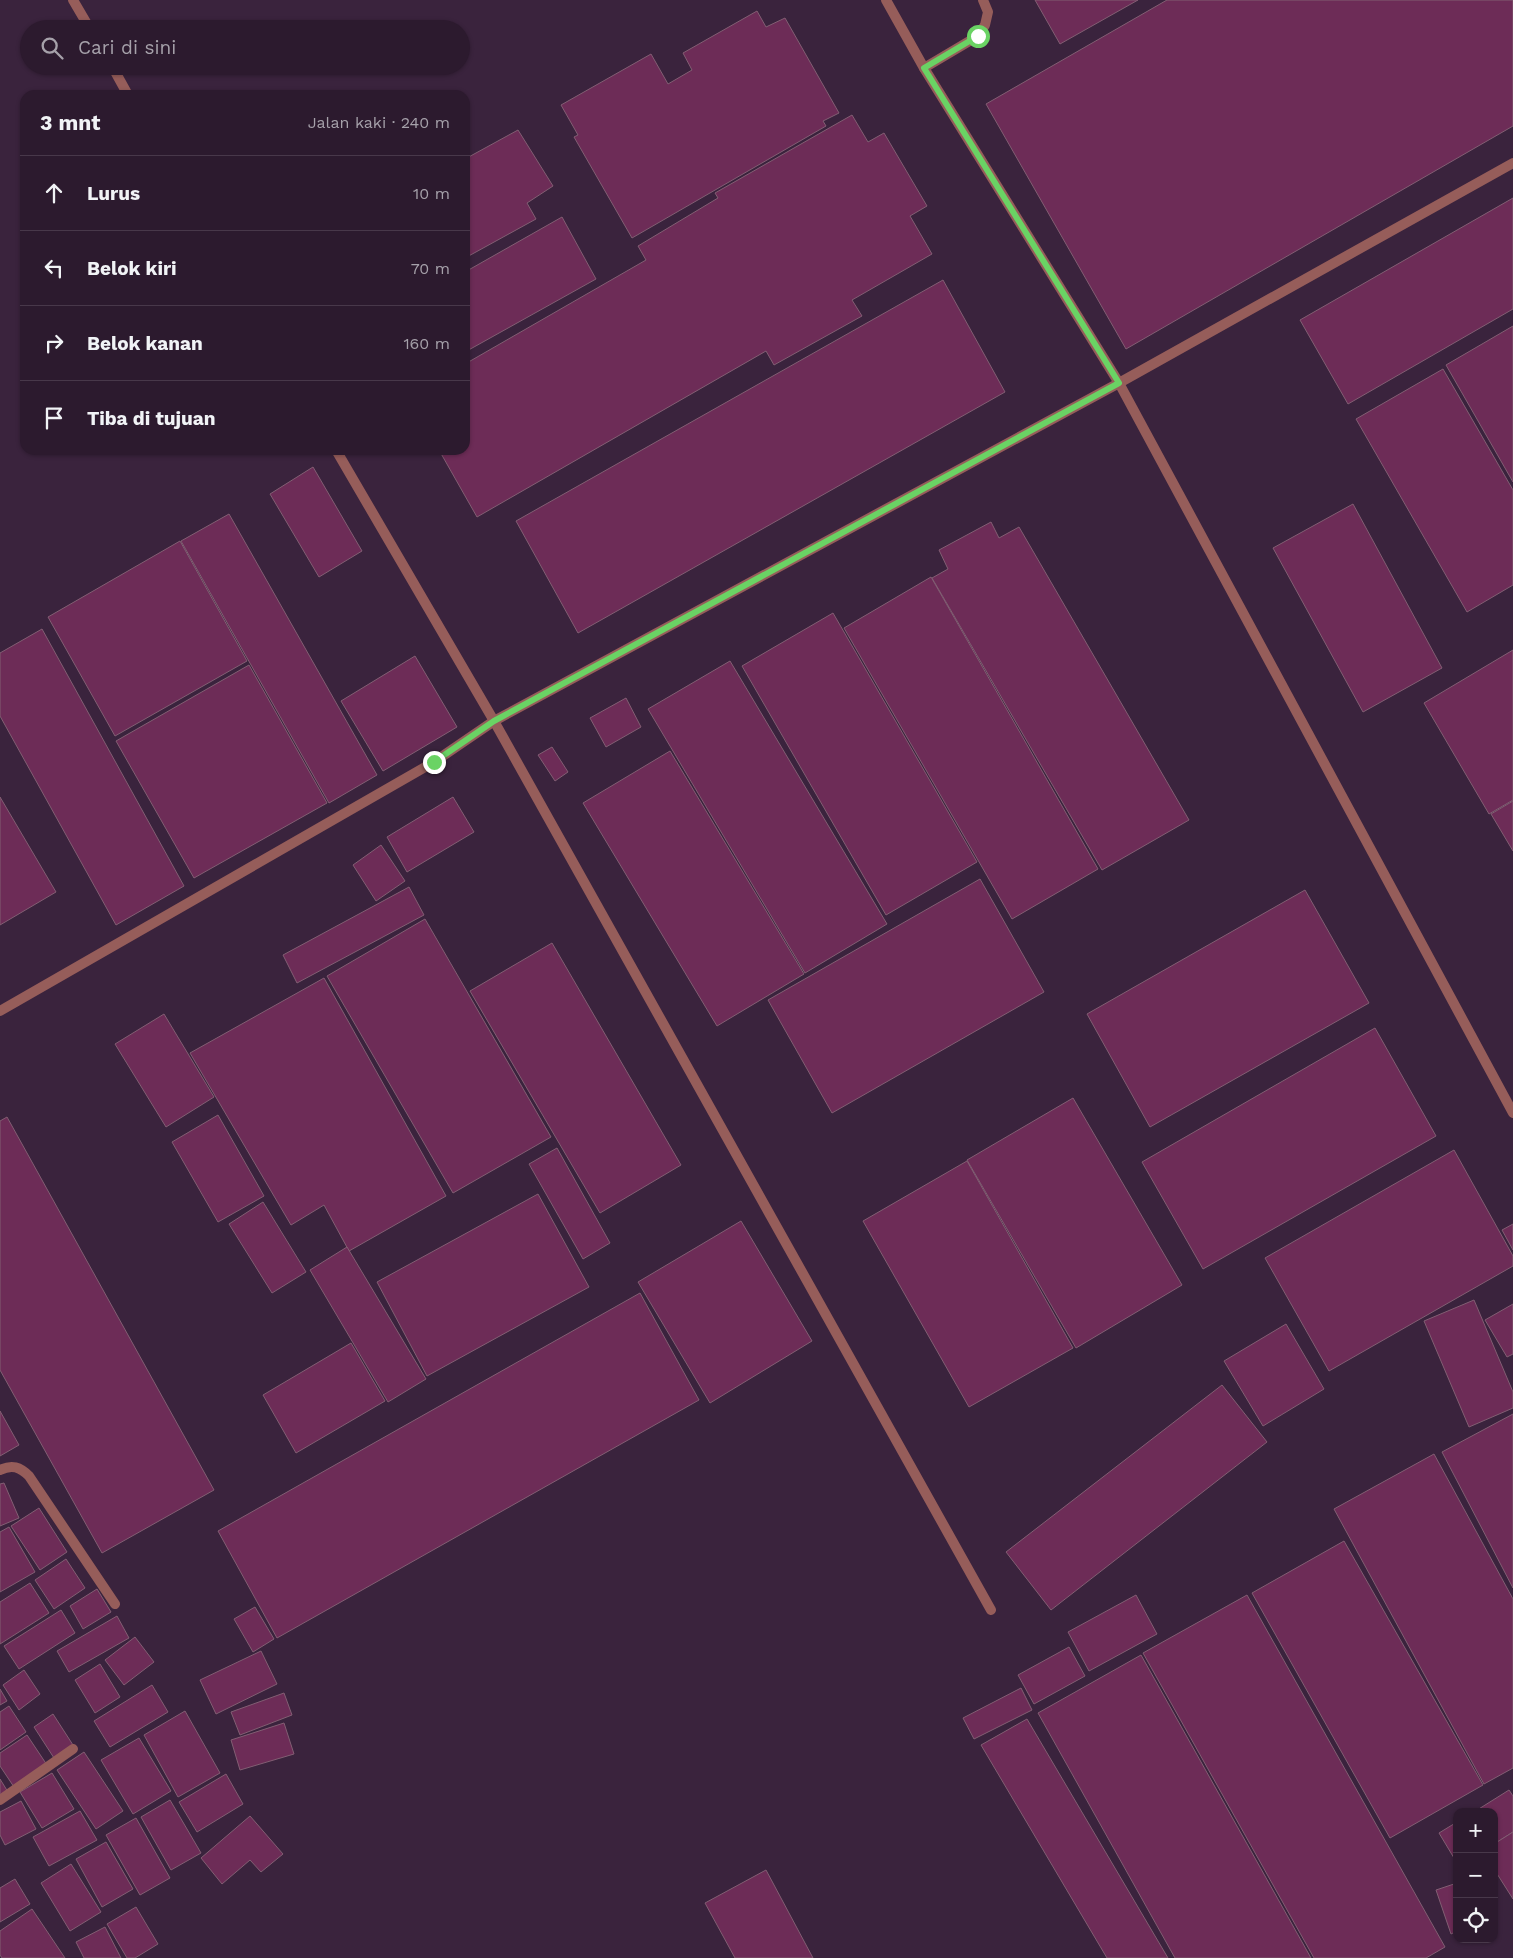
<!DOCTYPE html>
<html lang="id">
<head>
<meta charset="utf-8">
<style>
  :root { --surface:#2c1a2e; --page:#342336; --text:#f1f3f6; --muted:#a6a1aa; --line:#48384a }
  body { margin:0; font-family:"Work Sans",sans-serif; background:var(--page); color:var(--text) }
  .controls { position:absolute; right:15px; bottom:15px; display:grid; overflow:hidden; border-radius:10px; box-shadow:0 1px 4px #0004 }
  .controls button { width:45px; height:45px; display:grid; place-items:center; padding:0; border:0; border-bottom:1px solid var(--line); background:var(--surface); color:var(--text); font:25px sans-serif }
  .stop { position:absolute; width:15px; height:15px; margin:-11px; border:4px solid #6ad364; border-radius:50%; background:#fff }
  .stop.end { background:#6ad364; border-color:#fff; box-shadow:0 1px 5px #0008 }
  .list { margin:0; padding:0; list-style:none }
  h2 { display:flex; justify-content:space-between; align-items:center; height:65px; margin:0; padding:0 20px; font-size:21px }
  h2 small { font-size:16px; font-weight:400; color:var(--muted) }
  .list li { display:grid; grid-template-columns:32px 1fr auto; gap:15px; align-items:center; box-sizing:border-box; height:75px; padding:0 20px; border-top:1px solid var(--line) }
  .list b { display:block; font-size:19px; white-space:nowrap }
  .list em { font-size:16px; font-style:normal; color:var(--muted) }
  .icon { flex:none; width:28px; height:28px; fill:none; stroke:currentColor; stroke-width:2; stroke-linecap:round; stroke-linejoin:round }
  .map { position:relative; flex:none; width:1513px; height:1958px; overflow:hidden }
  .search { position:absolute; background:var(--surface); box-shadow:0 1px 4px #0004; left:20px; top:20px; width:450px; height:55px; display:flex; align-items:center; gap:12px; box-sizing:border-box; padding:0 18px; border-radius:28px; color:var(--muted); font-size:19px }
  .panel { position:absolute; background:var(--surface); box-shadow:0 1px 4px #0004; left:20px; top:90px; width:450px; height:365px; border-radius:15px }
  .map>svg:first-child { display:block }
</style>
</head>
<body>
<div class="map">
<svg width="1513" height="1958" viewBox="0 0 1513 1958">
  <rect width="100%" height="100%" fill="#3a233d"/>
  <g fill="#6d2c57" stroke="#825e73">
    <path d="M1035,0H1138L1060,44Z"/>
    <path d="M1167,0H1513V126L1126,349L986,104Z"/>
    <path d="M757,11L766,27L785,18L839,113L823,121L826,126L632,238L574,137L578,135L561,105L651,54L668,84L692,70L683,53Z"/>
    <path d="M852,115L868,142L884,133L927,206L910,216L932,254L852,300L862,316L774,365L766,351L477,517L439,450H465V364L646,260L638,246L718,198L715,193Z"/>
    <path d="M518,130L553,186L527,203L536,219L465,258V159Z"/>
    <path d="M1513,198V309L1348,404L1300,320Z"/>
    <path d="M562,217L596,279L465,352V272Z"/>
    <path d="M943,280L1005,392L578,633L516,521Z"/>
    <path d="M1513,326V482L1446,365Z"/>
    <path d="M1443,369L1513,490V585L1467,612L1356,419Z"/>
    <path d="M313,467L362,551L319,577L270,494Z"/>
    <path d="M1353,504L1442,668L1363,712L1273,548Z"/>
    <path d="M229,514L377,775L329,803L181,541Z"/>
    <path d="M991,522L999,538L1019,527L1189,820L1102,870L932,578L948,569L939,550Z"/>
    <path d="M180,541L247,661L115,736L48,617Z"/>
    <path d="M931,577L1098,869L1012,919L844,628Z"/>
    <path d="M833,613L977,862L886,915L742,666Z"/>
    <path d="M42,629L184,886L116,925L0,716V653Z"/>
    <path d="M1513,650V800L1489,814L1424,703Z"/>
    <path d="M415,656L457,727L383,771L341,701Z"/>
    <path d="M730,661L887,924L805,973L648,709Z"/>
    <path d="M249,665L327,803L194,878L116,741Z"/>
    <path d="M626,698L641,727L606,747L590,718Z"/>
    <path d="M552,747L568,772L555,781L538,755Z"/>
    <path d="M670,751L804,974L717,1026L583,803Z"/>
    <path d="M0,797L56,892L0,925Z"/>
    <path d="M453,797L474,832L407,872L387,837Z"/>
    <path d="M1513,801V851L1491,814Z"/>
    <path d="M381,845L405,881L376,901L353,865Z"/>
    <path d="M980,879L1044,992L832,1113L768,1000Z"/>
    <path d="M409,887L424,915L297,983L283,955Z"/>
    <path d="M1305,890L1369,1003L1150,1127L1087,1014Z"/>
    <path d="M425,919L551,1137L453,1193L327,976Z"/>
    <path d="M552,943L681,1165L600,1213L470,991Z"/>
    <path d="M324,978L446,1196L349,1251L324,1205L291,1225L190,1053Z"/>
    <path d="M164,1014L214,1097L166,1127L115,1044Z"/>
    <path d="M1375,1028L1436,1136L1203,1269L1142,1162Z"/>
    <path d="M1073,1098L1182,1285L1076,1348L967,1160Z"/>
    <path d="M218,1115L264,1196L218,1222L172,1142Z"/>
    <path d="M7,1117L214,1490L102,1553L0,1370V1121Z"/>
    <path d="M557,1148L610,1243L583,1259L529,1164Z"/>
    <path d="M1454,1150L1513,1256V1266L1329,1371L1265,1258Z"/>
    <path d="M967,1161L1073,1348L969,1407L863,1221Z"/>
    <path d="M538,1194L589,1287L427,1376L377,1282Z"/>
    <path d="M263,1202L306,1272L272,1293L229,1224Z"/>
    <path d="M741,1221L812,1341L710,1403L638,1282Z"/>
    <path d="M1513,1224V1250L1502,1230Z"/>
    <path d="M347,1247L426,1379L388,1402L310,1270Z"/>
    <path d="M640,1293L699,1400L277,1638L218,1531Z"/>
    <path d="M1474,1300L1513,1392V1408L1469,1427L1424,1321Z"/>
    <path d="M1513,1304V1354L1507,1357L1485,1320Z"/>
    <path d="M1286,1324L1324,1389L1263,1426L1224,1361Z"/>
    <path d="M351,1343L385,1401L296,1453L263,1395Z"/>
    <path d="M1222,1385L1267,1442L1051,1610L1006,1552Z"/>
    <path d="M0,1411L19,1445L0,1456Z"/>
    <path d="M1513,1414V1588L1442,1452Z"/>
    <path d="M1434,1454L1513,1599V1768L1484,1784L1334,1509Z"/>
    <path d="M4,1483L19,1518L0,1526V1484Z"/>
    <path d="M39,1508L67,1552L40,1570L11,1526Z"/>
    <path d="M9,1527L35,1572L0,1592V1532Z"/>
    <path d="M1344,1541L1483,1785L1390,1838L1252,1593Z"/>
    <path d="M66,1559L85,1588L54,1609L35,1580Z"/>
    <path d="M30,1583L49,1613L0,1644V1602Z"/>
    <path d="M97,1589L111,1612L83,1629L70,1606Z"/>
    <path d="M1136,1595L1157,1634L1089,1671L1068,1632Z"/>
    <path d="M1247,1595L1445,1947L1426,1958H1314L1143,1653Z"/>
    <path d="M255,1607L274,1639L253,1652L234,1619Z"/>
    <path d="M61,1610L75,1633L19,1669L4,1646Z"/>
    <path d="M117,1616L129,1638L69,1672L57,1651Z"/>
    <path d="M135,1637L154,1662L124,1685L105,1660Z"/>
    <path d="M1069,1647L1085,1676L1034,1704L1018,1675Z"/>
    <path d="M261,1651L277,1684L216,1714L200,1680Z"/>
    <path d="M1141,1655L1311,1958H1175L1038,1713Z"/>
    <path d="M100,1664L120,1697L95,1713L75,1680Z"/>
    <path d="M24,1670L40,1694L19,1710L3,1685Z"/>
    <path d="M152,1685L168,1712L110,1747L94,1721Z"/>
    <path d="M1021,1688L1032,1710L974,1739L963,1718Z"/>
    <path d="M0,1689L7,1701L0,1705Z"/>
    <path d="M284,1693L292,1715L240,1735L231,1712Z"/>
    <path d="M9,1706L26,1732L0,1750V1712Z"/>
    <path d="M185,1711L220,1773L178,1797L144,1735Z"/>
    <path d="M53,1714L73,1745L54,1758L34,1727Z"/>
    <path d="M1027,1719L1168,1958H1107L981,1745Z"/>
    <path d="M284,1723L294,1754L240,1770L231,1740Z"/>
    <path d="M27,1735L47,1765L14,1787L0,1766V1753Z"/>
    <path d="M139,1738L171,1791L133,1814L101,1760Z"/>
    <path d="M84,1752L123,1811L96,1829L57,1770Z"/>
    <path d="M52,1773L74,1809L42,1828L20,1792Z"/>
    <path d="M226,1774L243,1804L197,1832L179,1802Z"/>
    <path d="M0,1779L8,1792L0,1798Z"/>
    <path d="M1509,1790L1513,1796V1832L1494,1844V1812H1474Z"/>
    <path d="M170,1800L201,1853L171,1870L141,1817Z"/>
    <path d="M21,1801L36,1829L5,1845L0,1835V1812Z"/>
    <path d="M80,1811L97,1840L49,1866L33,1837Z"/>
    <path d="M250,1816L283,1854L261,1872L250,1860L222,1884L201,1858Z"/>
    <path d="M136,1818L170,1878L140,1895L106,1835Z"/>
    <path d="M1457,1822V1863L1439,1833Z"/>
    <path d="M1513,1832V1899L1494,1869V1844Z"/>
    <path d="M106,1842L133,1889L102,1907L76,1859Z"/>
    <path d="M71,1864L101,1912L70,1931L41,1883Z"/>
    <path d="M766,1870L813,1958H735L705,1903Z"/>
    <path d="M15,1879L30,1904L0,1922V1888Z"/>
    <path d="M1457,1883V1931L1451,1934L1436,1890Z"/>
    <path d="M136,1907L158,1944L135,1958H127L107,1924Z"/>
    <path d="M32,1909L65,1958H2L0,1955V1931Z"/>
    <path d="M105,1927L121,1958H84L76,1942Z"/>
  </g>
  <g fill="none" stroke-linecap="round" stroke-linejoin="round">
    <g stroke="#965d5a" stroke-width="10">
      <path d="M73,0L90,29"/>
      <path d="M886,0L924,68L1119,383L1513,1113"/>
      <path d="M112,66L128,95"/>
      <path d="M924,68L978,36L985,25L988,12L983,0"/>
      <path d="M336,450L494,721L991,1610"/>
    </g>
    <g stroke="#965d5a" stroke-width="10">
      <path d="M0,1011L434,762L494,721L1119,383L1513,163"/>
      <path d="M0,1470C12,1464 20,1467 29,1476L115,1604"/>
      <path d="M0,1800L73,1749"/>
    </g>
  </g>
  <g fill="none" stroke-linecap="round" stroke-linejoin="round">
    <path stroke="#6ad364" stroke-width="6" d="M434,762L494,721L1119,383L924,68L978,36"/>
  </g>
</svg>
<div class="controls">
<button>+</button>
<button>−</button>
<button><svg class="icon" aria-label="locate" viewBox="0 0 24 24"><circle cx="12" cy="12" r="6"/><path d="M12 2v4M12 18v4M2 12h4M18 12h4"/></svg></button>
</div>
<div class="stop" style="left:978px;top:36px"></div>
<div class="stop end" style="left:434px;top:762px"></div>
<div class="search"><svg class="icon" aria-label="search" viewBox="0 0 24 24"><circle cx="10" cy="10" r="6"/><path d="M15 15l6 6"/></svg>Cari di sini</div>
<section class="panel">
<h2>3 mnt<small>Jalan kaki · 240 m</small></h2>
<ul class="list">
<li><svg class="icon" aria-label="ahead" viewBox="0 0 24 24"><path d="M12 20V5M6 11l6-6 6 6"/></svg><div><b>Lurus</b></div><em>10 m</em></li>
<li><svg class="icon" aria-label="left" viewBox="0 0 24 24"><path d="M17 20v-9H6M10 6l-5 5 5 5"/></svg><div><b>Belok kiri</b></div><em>70 m</em></li>
<li><svg class="icon" aria-label="right" viewBox="0 0 24 24"><path d="M7 20v-9h11M14 6l5 5-5 5"/></svg><div><b>Belok kanan</b></div><em>160 m</em></li>
<li><svg class="icon" aria-label="arrive" viewBox="0 0 24 24"><path d="M6 21V4h12l-3 4 3 4H6"/></svg><div><b>Tiba di tujuan</b></div></li>
</ul>
</section>
</div>
</body>
</html>
